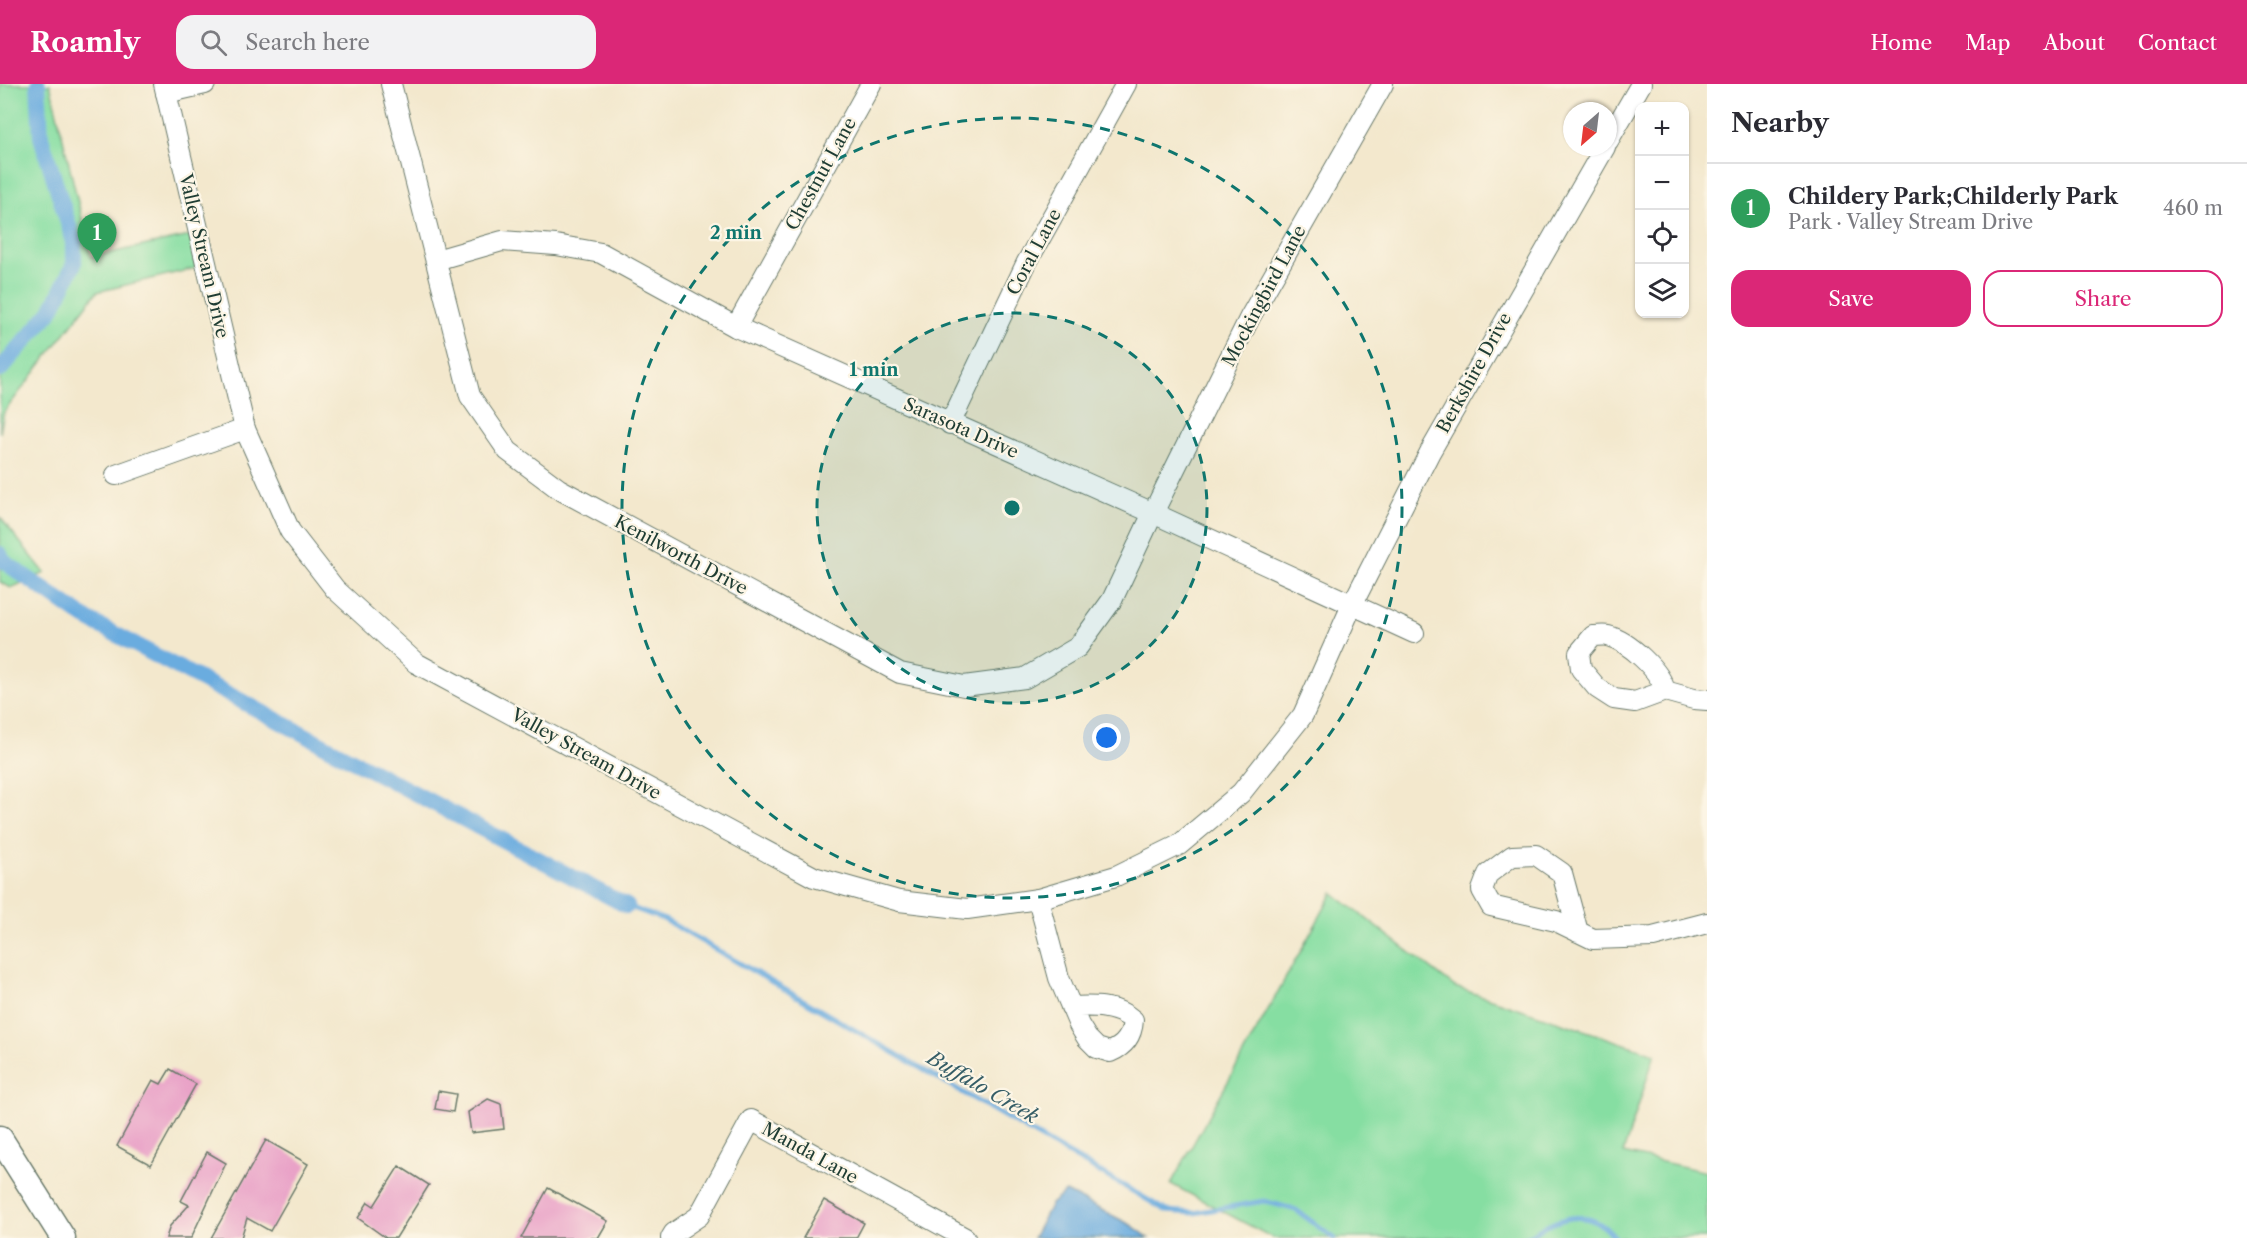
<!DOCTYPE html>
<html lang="en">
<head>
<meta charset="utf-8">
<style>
  :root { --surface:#fff; --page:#f2f2f3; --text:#2b2b33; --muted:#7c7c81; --line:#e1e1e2; --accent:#db2777 }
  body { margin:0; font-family:"Libre Caslon Text",serif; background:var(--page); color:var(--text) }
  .controls { position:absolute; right:18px; top:18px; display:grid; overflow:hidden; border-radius:12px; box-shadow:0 2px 4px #0004 }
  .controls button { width:54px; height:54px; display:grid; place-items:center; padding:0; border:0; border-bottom:2px solid var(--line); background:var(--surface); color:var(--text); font:30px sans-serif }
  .compass { position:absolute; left:1563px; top:18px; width:54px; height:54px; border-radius:50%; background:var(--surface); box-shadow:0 2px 4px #0004; rotate:208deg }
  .you { position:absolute; left:1107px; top:654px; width:21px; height:21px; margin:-15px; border:4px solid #fff; border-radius:50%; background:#1a73e8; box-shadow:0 0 0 9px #1a73e833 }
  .badge { display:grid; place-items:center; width:39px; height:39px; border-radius:50%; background:var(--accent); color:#fff; font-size:20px; font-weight:700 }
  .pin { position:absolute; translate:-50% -50px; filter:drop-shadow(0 2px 3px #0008) }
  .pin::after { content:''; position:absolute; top:32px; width:21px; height:18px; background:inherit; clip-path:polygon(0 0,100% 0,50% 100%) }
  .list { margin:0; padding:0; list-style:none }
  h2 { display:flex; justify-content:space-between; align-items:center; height:78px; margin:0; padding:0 24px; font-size:26px }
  h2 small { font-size:20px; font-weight:400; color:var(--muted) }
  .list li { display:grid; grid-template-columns:39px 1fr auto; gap:18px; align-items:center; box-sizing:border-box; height:90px; padding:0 24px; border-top:2px solid var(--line) }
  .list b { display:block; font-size:22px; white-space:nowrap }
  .list p { margin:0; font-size:20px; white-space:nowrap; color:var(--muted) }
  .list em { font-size:20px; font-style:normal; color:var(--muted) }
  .actions { display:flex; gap:12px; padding:18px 24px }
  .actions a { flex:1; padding:14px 0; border:2px solid var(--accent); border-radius:18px; text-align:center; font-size:21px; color:var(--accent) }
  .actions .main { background:var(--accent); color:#fff }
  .icon { flex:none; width:33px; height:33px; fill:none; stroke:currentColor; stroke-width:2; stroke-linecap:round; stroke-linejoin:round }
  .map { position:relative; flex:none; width:1707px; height:1154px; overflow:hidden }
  header { display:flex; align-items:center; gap:36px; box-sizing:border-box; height:84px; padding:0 30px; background:var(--accent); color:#fff }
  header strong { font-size:28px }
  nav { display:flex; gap:33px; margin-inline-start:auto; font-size:21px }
  .search { width:420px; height:54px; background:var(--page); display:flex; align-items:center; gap:15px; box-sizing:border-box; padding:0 21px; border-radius:18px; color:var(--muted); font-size:22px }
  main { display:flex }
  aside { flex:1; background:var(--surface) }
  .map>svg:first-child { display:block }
</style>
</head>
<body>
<header>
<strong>Roamly</strong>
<div class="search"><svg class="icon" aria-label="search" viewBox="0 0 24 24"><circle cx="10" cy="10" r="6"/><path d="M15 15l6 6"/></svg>Search here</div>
<nav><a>Home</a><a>Map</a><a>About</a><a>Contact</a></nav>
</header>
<main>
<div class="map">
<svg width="1707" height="1154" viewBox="0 0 1707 1154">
  <rect width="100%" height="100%" fill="#fcf5e5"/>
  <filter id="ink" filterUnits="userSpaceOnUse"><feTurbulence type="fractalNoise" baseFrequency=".0167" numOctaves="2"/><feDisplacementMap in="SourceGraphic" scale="12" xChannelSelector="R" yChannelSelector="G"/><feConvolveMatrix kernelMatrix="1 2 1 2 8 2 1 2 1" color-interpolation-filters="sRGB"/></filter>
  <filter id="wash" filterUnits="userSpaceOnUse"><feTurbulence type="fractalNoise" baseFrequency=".008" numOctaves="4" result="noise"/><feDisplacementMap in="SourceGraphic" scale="24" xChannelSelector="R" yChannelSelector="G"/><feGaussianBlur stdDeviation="1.35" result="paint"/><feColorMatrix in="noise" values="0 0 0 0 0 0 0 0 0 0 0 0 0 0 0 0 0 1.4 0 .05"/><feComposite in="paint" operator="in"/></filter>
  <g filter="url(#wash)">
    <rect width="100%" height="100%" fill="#f3e8cd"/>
    <g fill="#86dea2" stroke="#528e6b" stroke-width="1.5">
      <path d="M0,0H50L91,173L190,152L196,184L97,208L4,328L0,349Z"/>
      <path d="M0,433L45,489L11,504L0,498Z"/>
      <path d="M1333,809L1455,903L1655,970L1623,1069L1707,1088V1154H1273L1171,1100Z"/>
    </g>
    <path fill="#6aacdf" stroke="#44748a" stroke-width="1.5" d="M1066,1108L1131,1141L1149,1154H1033L1051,1120Z"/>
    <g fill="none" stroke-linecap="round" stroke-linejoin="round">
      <g stroke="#6aacdf" stroke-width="5">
        <path d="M627,822L665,836L1167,1127L1194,1129L1264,1117L1296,1126L1334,1154"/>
        <path d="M1526,1154C1558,1133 1588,1121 1616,1154"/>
      </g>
      <g stroke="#6aacdf" stroke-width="16">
        <path d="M0,286L51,227L74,180V158L41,53L38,0"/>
        <path d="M0,470L3,477L85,534L627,822"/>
      </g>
    </g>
    <g id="blocks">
      <g fill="#e9a2c7">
        <path d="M170,985L196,1000L151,1081L117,1062L153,996L161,1000Z"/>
        <path d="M438,1007L456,1010L453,1028L435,1025Z"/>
        <path d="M488,1015L501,1020L504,1045L471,1049L468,1028Z"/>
        <path d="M266,1056L308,1080L270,1147L247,1134L241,1154H211Z"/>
        <path d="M207,1068L226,1079L191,1154H166L170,1142L189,1121L181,1117Z"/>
        <path d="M399,1082L429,1101L396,1154H386L358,1134L368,1118L374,1122Z"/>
        <path d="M548,1104L608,1137L598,1154H521Z"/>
        <path d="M824,1116L864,1139L856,1154H803Z"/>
      </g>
    </g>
  </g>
  <g filter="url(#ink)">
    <use href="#blocks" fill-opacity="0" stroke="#69796a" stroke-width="1.5"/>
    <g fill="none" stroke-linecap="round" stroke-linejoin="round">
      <g stroke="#69796a" stroke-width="22">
        <g id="minor">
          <path d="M164,0L245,345L290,447L335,505L416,579L814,793L899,817L967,825L1038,815L1059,894L1079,941L1087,954L1097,964L1110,968C1125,962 1132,952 1133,936C1116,921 1093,922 1071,923"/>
          <path d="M391,0L470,312L508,367L559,405L900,589L964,602L1025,594L1078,563L1112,516L1153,429L1250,233L1383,0"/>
          <path d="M166,9L205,0"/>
          <path d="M1608,57L1641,0"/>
          <path d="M436,176L502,157L556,161L601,169L736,243L1153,429L1414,549"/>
          <path d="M736,243L871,0"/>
          <path d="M950,340L1027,178L1126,0"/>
          <path d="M116,391L245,345"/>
          <path d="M1665,607C1661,587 1628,557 1608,552C1604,551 1598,552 1593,552L1579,569L1581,585L1597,604L1614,615L1635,618L1665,607L1694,615L1707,616"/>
          <path d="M1038,815L1116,792L1179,761L1241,709L1303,631L1353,519L1430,368L1605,63"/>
          <path d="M1578,848L1562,789L1536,771L1512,772L1488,790L1482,806L1491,822L1556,837L1593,855L1653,853L1707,839"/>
          <path d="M671,1154L674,1149L699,1132L751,1036L965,1154"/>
        </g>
      </g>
      <g stroke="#69796a" stroke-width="27">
        <path id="major" d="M0,1054L63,1154"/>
      </g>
      <use href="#minor" stroke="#fff" stroke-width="20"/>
      <use href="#major" stroke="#fff" stroke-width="24"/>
    </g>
  </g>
  <circle cx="1012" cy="424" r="195" fill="#0f766e" fill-opacity=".12"/>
  <g fill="none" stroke="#0f766e" stroke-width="3" stroke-dasharray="10 8">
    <circle cx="1012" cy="424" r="195"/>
    <circle cx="1012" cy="424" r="390"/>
  </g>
  <g text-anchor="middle" stroke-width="4.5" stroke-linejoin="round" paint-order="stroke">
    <g font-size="18" fill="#1f3d34" stroke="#fcf5e5">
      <text transform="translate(821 90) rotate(-61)" y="6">Chestnut Lane</text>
      <text transform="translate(1034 168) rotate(-62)" y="6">Coral Lane</text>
      <text transform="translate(204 172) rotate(77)" y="6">Valley Stream Drive</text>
      <text transform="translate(1264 212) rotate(-62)" y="6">Mockingbird Lane</text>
      <text transform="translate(1474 289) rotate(-61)" y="6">Berkshire Drive</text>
      <text transform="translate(961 344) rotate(24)" y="6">Sarasota Drive</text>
      <text transform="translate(681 471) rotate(28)" y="6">Kenilworth Drive</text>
      <text transform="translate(586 670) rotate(29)" y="6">Valley Stream Drive</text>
      <text transform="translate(810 1069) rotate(29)" y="6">Manda Lane</text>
    </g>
    <g font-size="20" font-style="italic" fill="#365e67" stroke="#fcf5e5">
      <text transform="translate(983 1003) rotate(30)" y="7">Buffalo Creek</text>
    </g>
  </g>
  <circle cx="1012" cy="424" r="9" fill="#0f766e" stroke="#fcf5e5" stroke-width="3"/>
  <g font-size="18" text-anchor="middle" font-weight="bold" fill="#0f766e" stroke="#fcf5e5" stroke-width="4.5" stroke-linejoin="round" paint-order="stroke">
    <text x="736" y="155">2 min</text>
    <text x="874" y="292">1 min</text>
  </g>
</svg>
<div class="controls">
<button>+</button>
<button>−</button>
<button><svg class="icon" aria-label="locate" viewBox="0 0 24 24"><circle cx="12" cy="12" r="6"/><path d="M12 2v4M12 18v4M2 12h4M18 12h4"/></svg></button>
<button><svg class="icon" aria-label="layers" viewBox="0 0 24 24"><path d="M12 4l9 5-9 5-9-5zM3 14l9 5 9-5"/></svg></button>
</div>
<svg class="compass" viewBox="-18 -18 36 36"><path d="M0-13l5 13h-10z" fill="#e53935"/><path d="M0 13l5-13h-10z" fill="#7c7c81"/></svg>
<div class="you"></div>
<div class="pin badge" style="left:97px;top:179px;background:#2e9e5b">1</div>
</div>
<aside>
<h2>Nearby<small></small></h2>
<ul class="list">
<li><span class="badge" style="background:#2e9e5b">1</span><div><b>Childery Park;Childerly Park</b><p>Park · Valley Stream Drive</p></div><em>460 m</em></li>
</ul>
<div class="actions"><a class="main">Save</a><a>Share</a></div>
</aside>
</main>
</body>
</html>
